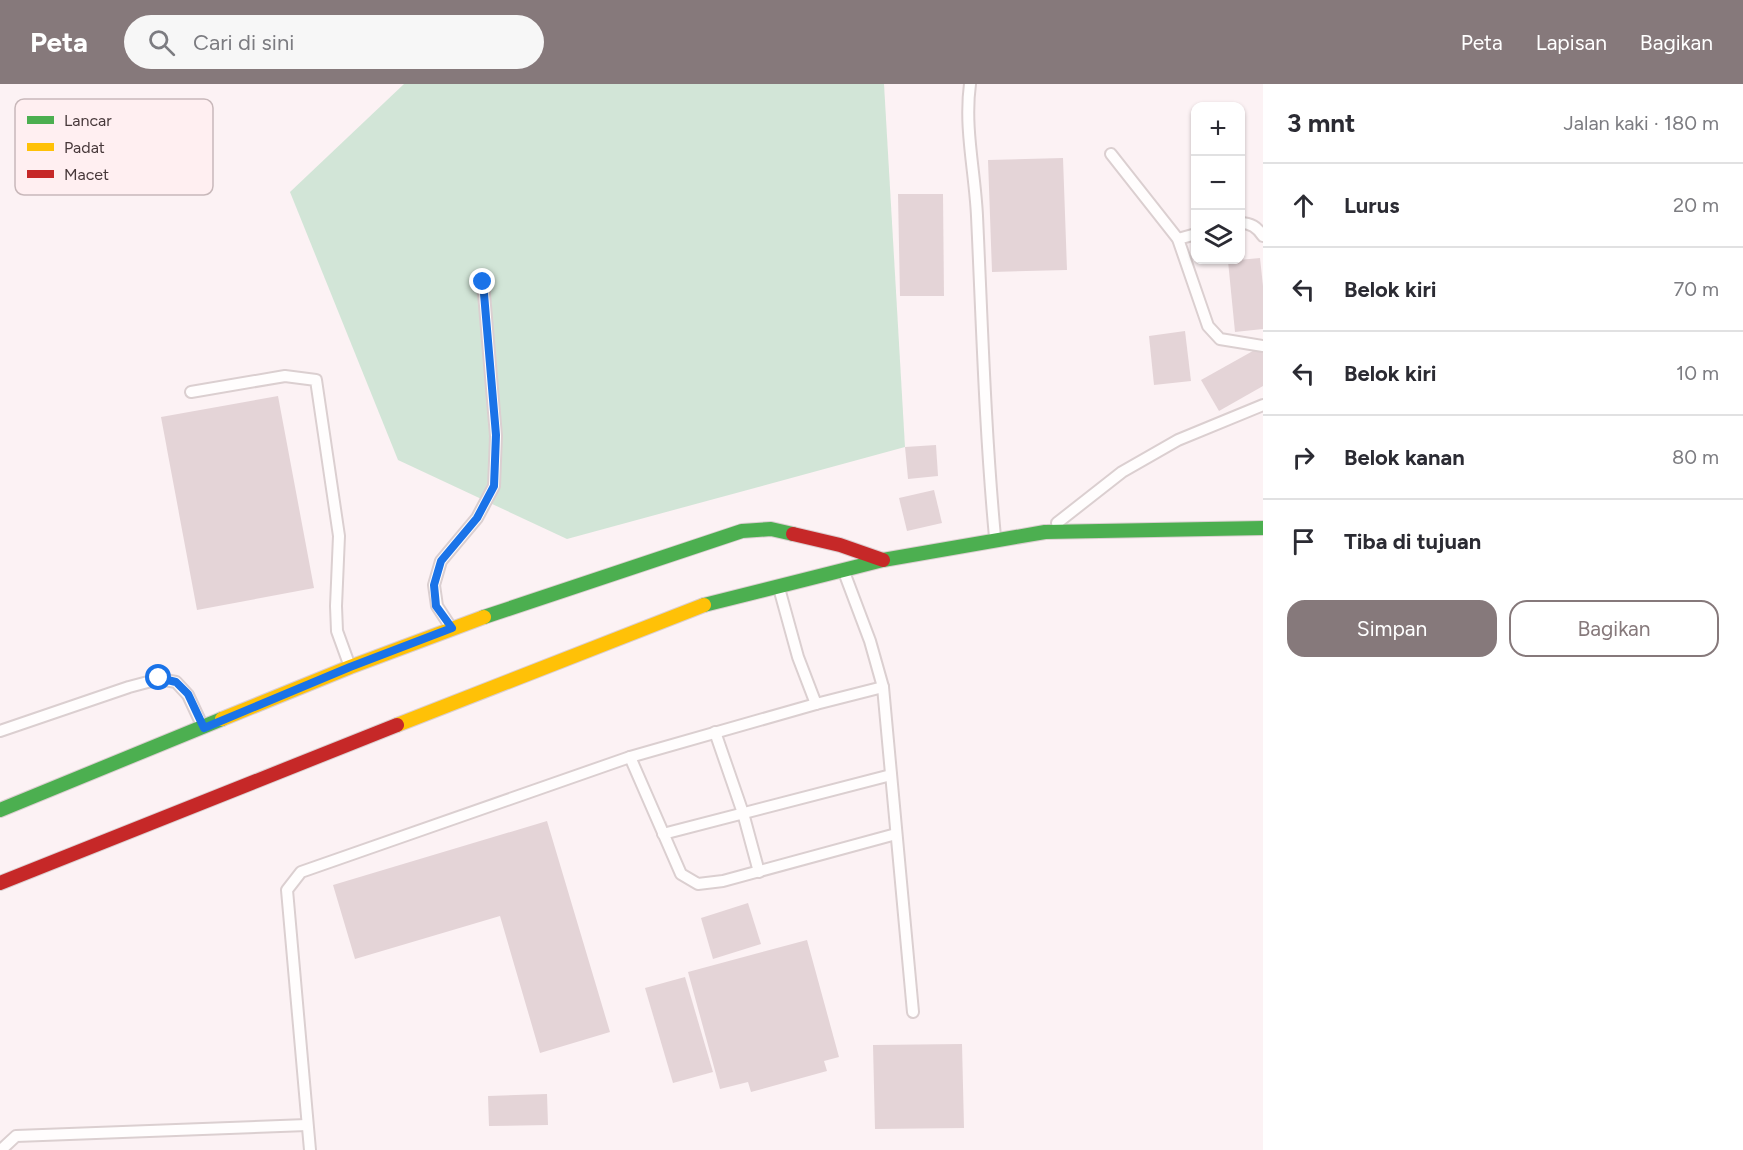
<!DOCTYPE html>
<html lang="id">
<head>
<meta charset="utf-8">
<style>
  :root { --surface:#fff; --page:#f7f7f7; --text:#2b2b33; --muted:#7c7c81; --line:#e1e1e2; --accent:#86797b }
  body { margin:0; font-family:Figtree,sans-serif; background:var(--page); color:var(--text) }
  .controls { position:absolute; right:18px; top:18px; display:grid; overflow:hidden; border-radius:12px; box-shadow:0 2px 4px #0004 }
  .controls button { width:54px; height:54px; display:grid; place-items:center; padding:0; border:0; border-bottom:2px solid var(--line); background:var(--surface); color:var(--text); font:30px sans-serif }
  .stop { position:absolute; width:18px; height:18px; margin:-14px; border:4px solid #1a73e8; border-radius:50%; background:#fff }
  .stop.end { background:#1a73e8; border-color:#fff; box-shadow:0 2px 6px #0008 }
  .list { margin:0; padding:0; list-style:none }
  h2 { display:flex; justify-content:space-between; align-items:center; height:78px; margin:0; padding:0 24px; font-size:26px }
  h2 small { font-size:20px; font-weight:400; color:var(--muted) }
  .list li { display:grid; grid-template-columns:39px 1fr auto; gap:18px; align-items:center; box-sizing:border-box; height:84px; padding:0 24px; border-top:2px solid var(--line) }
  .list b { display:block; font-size:22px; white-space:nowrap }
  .list em { font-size:20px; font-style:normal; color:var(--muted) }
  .actions { display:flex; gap:12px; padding:18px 24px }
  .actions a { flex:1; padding:14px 0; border:2px solid var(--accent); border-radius:18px; text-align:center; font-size:21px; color:var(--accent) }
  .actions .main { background:var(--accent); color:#fff }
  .icon { flex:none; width:33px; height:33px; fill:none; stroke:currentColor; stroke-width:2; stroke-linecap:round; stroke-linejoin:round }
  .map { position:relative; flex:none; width:1263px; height:1066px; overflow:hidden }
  header { display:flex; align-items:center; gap:36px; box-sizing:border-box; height:84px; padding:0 30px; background:var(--accent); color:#fff }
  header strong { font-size:28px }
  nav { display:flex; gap:33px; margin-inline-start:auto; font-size:21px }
  .search { width:420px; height:54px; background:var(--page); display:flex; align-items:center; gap:15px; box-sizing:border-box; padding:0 21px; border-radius:33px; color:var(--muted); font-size:22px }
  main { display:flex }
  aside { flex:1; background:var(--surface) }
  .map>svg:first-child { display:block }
</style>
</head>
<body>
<header>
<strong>Peta</strong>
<div class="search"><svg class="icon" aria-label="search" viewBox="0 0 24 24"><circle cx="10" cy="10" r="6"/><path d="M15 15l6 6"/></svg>Cari di sini</div>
<nav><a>Peta</a><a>Lapisan</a><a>Bagikan</a></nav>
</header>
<main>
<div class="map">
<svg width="1263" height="1066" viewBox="0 0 1263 1066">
  <rect width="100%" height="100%" fill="#fcf2f4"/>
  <path fill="#d2e5d7" d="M404,0H884L905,363L567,455L398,376L290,108Z"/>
  <g fill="#e4d4d7">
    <path d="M1063,74L1067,186L992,188L988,76Z"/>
    <path d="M898,110H943L944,212H900Z"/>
    <path d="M1260,174L1263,202V245L1235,248L1228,177Z"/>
    <path d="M1185,247L1191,297L1154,301L1149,252Z"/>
    <path d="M1260,263L1263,268V302L1219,327L1201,296Z"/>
    <path d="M278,312L314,504L197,526L161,333Z"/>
    <path d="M936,361L938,392L908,395L905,363Z"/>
    <path d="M934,406L942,439L907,447L899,414Z"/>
    <path d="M547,737L610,948L540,969L500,832L355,875L333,801Z"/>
    <path d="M748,819L761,860L713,875L701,834Z"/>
    <path d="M807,856L839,973L824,977L827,987L751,1008L748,998L720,1005L688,888Z"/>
    <path d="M685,893L713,988L673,999L645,904Z"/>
    <path d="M962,960L964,1044L875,1045L873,961Z"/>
    <path d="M547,1010L548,1041L489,1042L488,1012Z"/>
  </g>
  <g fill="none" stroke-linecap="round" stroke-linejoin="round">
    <g stroke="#dbcfd0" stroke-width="14">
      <g id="lane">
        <path d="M970,0C964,44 975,88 977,132C982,239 985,346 995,453"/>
        <path d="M1111,70L1178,155L1208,242L1220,255L1263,262"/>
        <path d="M1240,139C1251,139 1257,143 1263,152"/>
        <path d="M1178,155L1196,150"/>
        <path d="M191,308L285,292L316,296L339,452L336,522L337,547L349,580"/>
        <path d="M1057,439L1122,388L1178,356L1263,321"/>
        <path d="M779,504L798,573L816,620"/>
        <path d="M450,542L437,522L434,501L441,477L477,434L494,402L496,352L483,198"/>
        <path d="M883,603L913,928"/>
        <path d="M0,647L129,603L159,595L176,598L188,611L202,641"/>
        <path d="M715,648L743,729L759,788"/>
        <path d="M630,673L681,790L698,800L723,797L896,750"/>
        <path d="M663,750L891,691"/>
        <path d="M1,1066L16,1052L307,1041"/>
        <path d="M310,1066L287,806L301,788L630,673L816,620L883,603L870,557L844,488"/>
      </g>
    </g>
    <g stroke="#dbcfd0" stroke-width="16">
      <g id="fast">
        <path d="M704,521L883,476L1045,448L1263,444"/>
        <path d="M484,533L742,447L771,445L793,450"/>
        <path d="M0,726L222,635"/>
      </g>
    </g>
    <g stroke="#dbcfd0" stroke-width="16">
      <g id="slow">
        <path d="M222,635L350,583L484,533"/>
        <path d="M397,641L704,521"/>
      </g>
    </g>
    <g stroke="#dbcfd0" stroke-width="16">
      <g id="jam">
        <path d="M793,450L840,461L883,476"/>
        <path d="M0,799L397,641"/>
      </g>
    </g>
    <use href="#lane" stroke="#fffdfd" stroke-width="10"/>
    <use href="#fast" stroke="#4caf50" stroke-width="14"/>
    <use href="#slow" stroke="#ffc107" stroke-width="14"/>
    <use href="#jam" stroke="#c62828" stroke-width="14"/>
  </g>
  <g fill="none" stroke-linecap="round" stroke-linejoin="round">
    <path stroke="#1a73e8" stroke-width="8" d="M159,594L176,598L188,610L204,644L350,583L452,544L436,522L434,501L441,477L477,434L494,402L496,351L483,198"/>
  </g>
  <rect x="15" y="15" width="198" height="96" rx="9" fill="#ffeff1" stroke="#c8b8ba" stroke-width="1.5"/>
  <rect x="27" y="32" width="27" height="8" fill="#4caf50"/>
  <rect x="27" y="59" width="27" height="8" fill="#ffc107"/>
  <rect x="27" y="86" width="27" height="8" fill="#c62828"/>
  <g font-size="16" fill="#47383a">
    <text x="64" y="42">Lancar</text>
    <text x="64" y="69">Padat</text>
    <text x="64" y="96">Macet</text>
  </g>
</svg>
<div class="controls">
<button>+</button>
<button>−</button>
<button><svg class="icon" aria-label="layers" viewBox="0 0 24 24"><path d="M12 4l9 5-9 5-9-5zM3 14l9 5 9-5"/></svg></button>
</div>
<div class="stop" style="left:159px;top:594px"></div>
<div class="stop end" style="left:483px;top:198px"></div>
</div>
<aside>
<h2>3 mnt<small>Jalan kaki · 180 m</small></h2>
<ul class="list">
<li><svg class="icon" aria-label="ahead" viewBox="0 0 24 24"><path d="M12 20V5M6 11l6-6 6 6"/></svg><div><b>Lurus</b></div><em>20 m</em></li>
<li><svg class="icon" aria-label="left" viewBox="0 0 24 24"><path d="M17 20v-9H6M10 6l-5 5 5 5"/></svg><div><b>Belok kiri</b></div><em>70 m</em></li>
<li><svg class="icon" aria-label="left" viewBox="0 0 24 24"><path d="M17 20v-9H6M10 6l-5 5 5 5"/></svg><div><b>Belok kiri</b></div><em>10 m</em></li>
<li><svg class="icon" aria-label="right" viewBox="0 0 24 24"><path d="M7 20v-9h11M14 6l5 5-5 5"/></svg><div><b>Belok kanan</b></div><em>80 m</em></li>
<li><svg class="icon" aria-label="arrive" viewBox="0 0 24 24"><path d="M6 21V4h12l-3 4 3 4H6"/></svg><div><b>Tiba di tujuan</b></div></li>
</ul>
<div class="actions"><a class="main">Simpan</a><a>Bagikan</a></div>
</aside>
</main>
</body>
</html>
